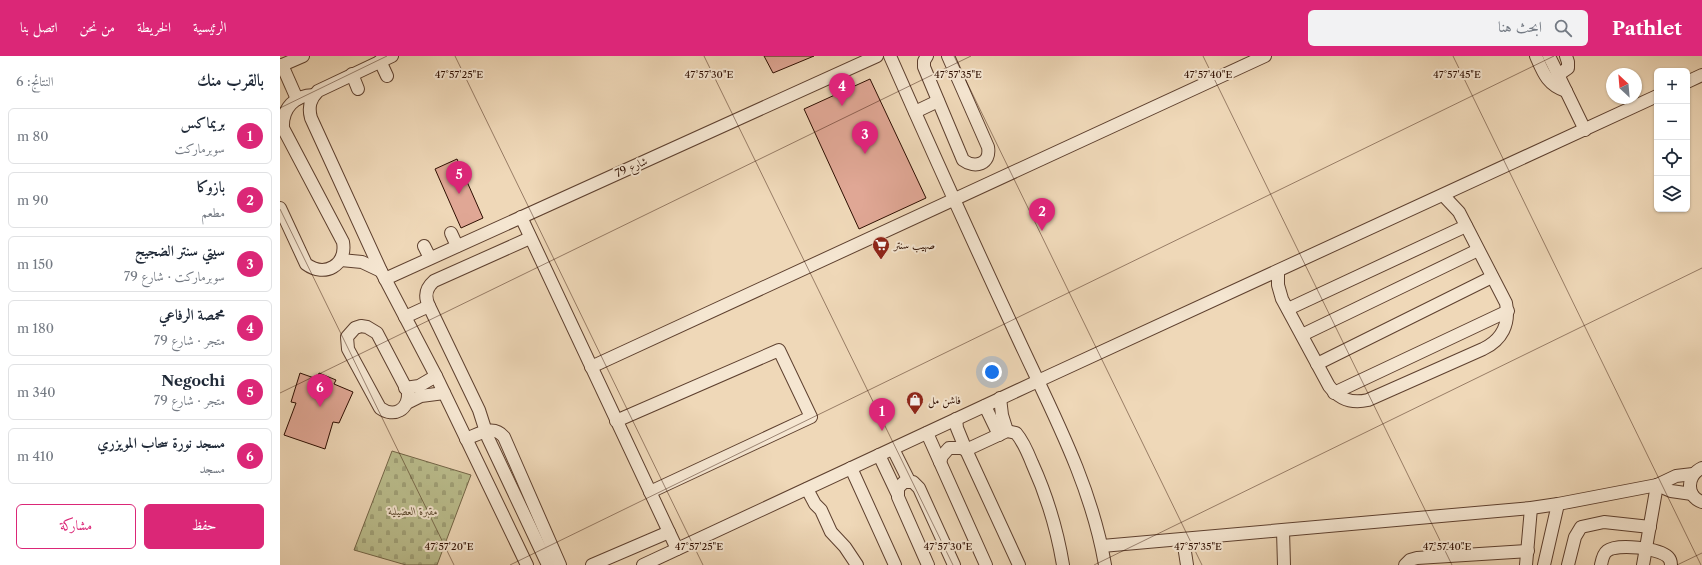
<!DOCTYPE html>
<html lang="ar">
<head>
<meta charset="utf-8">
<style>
  :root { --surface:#fff; --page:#f2f2f3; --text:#1f2937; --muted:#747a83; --line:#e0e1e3; --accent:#db2777 }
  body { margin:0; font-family:"Libre Caslon Text",Amiri,serif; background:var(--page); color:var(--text); direction:rtl }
  .controls { position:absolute; right:12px; top:12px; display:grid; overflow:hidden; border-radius:6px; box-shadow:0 1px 3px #0004 }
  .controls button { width:36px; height:36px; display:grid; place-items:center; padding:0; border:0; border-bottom:1px solid var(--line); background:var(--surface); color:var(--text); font:20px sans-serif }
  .compass { position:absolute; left:1326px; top:12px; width:36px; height:36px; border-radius:50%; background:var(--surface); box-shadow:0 1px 3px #0004; rotate:334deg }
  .you { position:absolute; left:712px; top:316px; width:14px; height:14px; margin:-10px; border:3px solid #fff; border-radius:50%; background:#1a73e8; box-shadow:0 0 0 6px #1a73e833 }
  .badge { display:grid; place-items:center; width:26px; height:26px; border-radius:50%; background:var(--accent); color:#fff; font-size:13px; font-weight:700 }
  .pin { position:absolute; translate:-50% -33px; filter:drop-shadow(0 1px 2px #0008) }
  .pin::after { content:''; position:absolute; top:21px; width:14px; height:12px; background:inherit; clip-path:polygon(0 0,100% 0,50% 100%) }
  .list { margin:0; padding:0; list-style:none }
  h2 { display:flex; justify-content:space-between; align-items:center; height:52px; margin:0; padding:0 16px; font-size:17px }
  h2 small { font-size:13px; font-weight:400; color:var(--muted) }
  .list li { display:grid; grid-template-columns:26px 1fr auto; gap:12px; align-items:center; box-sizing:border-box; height:56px; margin:0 8px 8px; padding:0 8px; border:1px solid var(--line); border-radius:6px }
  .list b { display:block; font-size:15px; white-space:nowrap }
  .list p { margin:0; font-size:13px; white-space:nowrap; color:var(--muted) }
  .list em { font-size:13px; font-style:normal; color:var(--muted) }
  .actions { display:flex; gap:8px; padding:12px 16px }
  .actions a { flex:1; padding:9px 0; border:1px solid var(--accent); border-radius:6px; text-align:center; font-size:14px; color:var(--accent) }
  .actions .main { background:var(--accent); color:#fff }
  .icon { flex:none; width:22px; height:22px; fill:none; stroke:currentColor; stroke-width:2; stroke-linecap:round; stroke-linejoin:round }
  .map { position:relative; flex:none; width:1422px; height:509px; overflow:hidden; direction:ltr }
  header { display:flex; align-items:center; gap:24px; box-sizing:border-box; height:56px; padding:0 20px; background:var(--accent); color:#fff }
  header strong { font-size:19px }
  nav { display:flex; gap:22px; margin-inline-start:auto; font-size:14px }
  .search { width:280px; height:36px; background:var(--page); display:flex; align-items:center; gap:10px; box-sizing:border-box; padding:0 14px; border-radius:6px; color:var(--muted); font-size:15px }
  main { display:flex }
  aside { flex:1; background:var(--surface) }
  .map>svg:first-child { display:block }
</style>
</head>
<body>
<header>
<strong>Pathlet</strong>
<div class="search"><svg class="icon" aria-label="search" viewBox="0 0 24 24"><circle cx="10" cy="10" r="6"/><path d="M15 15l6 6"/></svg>ابحث هنا</div>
<nav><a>الرئيسية</a><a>الخريطة</a><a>من نحن</a><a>اتصل بنا</a></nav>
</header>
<main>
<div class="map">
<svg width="1422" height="509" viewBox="0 0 1422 509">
  <defs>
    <pattern id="cemetery-stones" width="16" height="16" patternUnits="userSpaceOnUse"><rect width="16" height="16" fill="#bbbe8e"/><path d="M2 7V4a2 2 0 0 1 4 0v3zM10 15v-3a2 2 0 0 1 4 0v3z" fill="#a1a279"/></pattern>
  </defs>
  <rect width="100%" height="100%" fill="#efd8b8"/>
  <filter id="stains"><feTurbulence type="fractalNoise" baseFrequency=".005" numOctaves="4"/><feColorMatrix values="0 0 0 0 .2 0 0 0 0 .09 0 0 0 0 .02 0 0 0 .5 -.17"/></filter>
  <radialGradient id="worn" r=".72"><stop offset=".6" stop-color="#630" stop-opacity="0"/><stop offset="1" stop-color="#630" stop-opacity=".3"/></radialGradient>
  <path fill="url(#cemetery-stones)" stroke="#746648" d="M112,395L191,419L157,509H126L74,494Z"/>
  <g fill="#e0a795" stroke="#2e0e01">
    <path d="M484,0H534L493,17Z"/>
    <path d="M590,23L646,142L579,173L524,53Z"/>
    <path d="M177,103L203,162L181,172L155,113Z"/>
    <path d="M20,317L37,323L39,317L56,324L54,328L73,336L59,367L53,366L45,393L4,379L16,347L11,346Z"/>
  </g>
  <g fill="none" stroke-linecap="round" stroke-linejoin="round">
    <g stroke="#5e402f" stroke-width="14">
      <g id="minor">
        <path d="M112,0L38,35C30,43 28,51 31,62L101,215L156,320L247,509"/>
        <path d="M610,0C651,93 693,186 736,278C771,354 811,427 825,509"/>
        <path d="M647,0L644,5V11L683,104C695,113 711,108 708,91L668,0"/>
        <path d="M1256,0C1263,16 1267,29 1286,35"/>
        <path d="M1269,0L1305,74"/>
        <path d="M100,5L107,20"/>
        <path d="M2,9L17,43"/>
        <path d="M0,10L23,0"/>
        <path d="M72,18L78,33"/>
        <path d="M1278,19L1288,12V6L1286,0"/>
        <path d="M1407,26L1422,19"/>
        <path d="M635,56L658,45"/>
        <path d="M0,152L26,208C45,222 67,209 63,186L3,72C2,52 15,39 34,39"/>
        <path d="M241,161L397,493"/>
        <path d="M171,177L177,190"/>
        <path d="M250,182L154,225C146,232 144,240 149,250L199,354L208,382L268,509"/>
        <path d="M144,190L150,202"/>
        <path d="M61,204L82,206L101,215"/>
        <path d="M998,215V229L1002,243L1049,330C1059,343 1071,348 1088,344L1203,293C1222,284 1230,268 1226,247L1179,156L1163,139"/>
        <path d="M105,223L597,0"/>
        <path d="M1008,253L1186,170"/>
        <path d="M125,261L149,250"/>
        <path d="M81,270L87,271L97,277L128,336C129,354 114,362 100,352L68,293L67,281L75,272Z"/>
        <path d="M1022,279L1198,194"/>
        <path d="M1037,308L1212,221"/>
        <path d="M311,311L985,0"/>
        <path d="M125,332L139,330L156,320"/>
        <path d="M1054,337L1228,255"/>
        <path d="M720,342L722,359L727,375"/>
        <path d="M127,347L141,340L164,337"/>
        <path d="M705,350L719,379"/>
        <path d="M676,363L677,372L686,394L739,509"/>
        <path d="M336,365L499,294L531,361L370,436"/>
        <path d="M647,377L706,509"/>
        <path d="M186,383C199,378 213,368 224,381L280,509"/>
        <path d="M613,393L629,425"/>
        <path d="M599,399L617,437"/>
        <path d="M660,406L662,400L669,392H681L686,394L727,375L736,377C743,385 748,397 752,407C767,440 777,473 783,509"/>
        <path d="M571,412L615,509"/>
        <path d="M1422,412C1407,419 1405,440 1422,446"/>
        <path d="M1377,429L1391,435L1412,438"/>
        <path d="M527,433L535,448L541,454L551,476L565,491L577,509"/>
        <path d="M1003,475L1004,509"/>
        <path d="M903,483L907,509"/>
        <path d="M822,490L1251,452L1278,448L1377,429L1396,420L1413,418"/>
        <path d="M312,509L389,476"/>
        <path d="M363,509L758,325L1377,40"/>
        <path d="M648,509L618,441V432L624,426H633L639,432L674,509"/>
        <path d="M1125,509L1130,504L1137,502L1248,495"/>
        <path d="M1246,509L1251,452"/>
        <path d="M1264,509L1278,448"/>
        <path d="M1288,509L1295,481L1301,471L1324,466L1370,471"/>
        <path d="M1321,509C1322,504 1323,498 1327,495C1337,487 1379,492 1388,501C1390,503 1391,506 1391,509"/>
        <path d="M1363,509L1377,429"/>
      </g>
    </g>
    <use href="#minor" stroke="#f5e6d1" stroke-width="12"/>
  </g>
  <path fill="none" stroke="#2e0e01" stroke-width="1" stroke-opacity="0.45" d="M175,0L423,509M424,0L673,509M674,0L922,509M923,0L1172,509M1173,0L1421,509M0,52L107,0M0,153L174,509M0,337L691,0M230,509L1274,0M814,509L1422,212M1397,509L1422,497"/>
  <defs>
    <g id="supermarket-pin" transform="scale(0.9)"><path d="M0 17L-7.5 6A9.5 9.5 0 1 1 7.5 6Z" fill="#8f2418" stroke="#f5e6d1"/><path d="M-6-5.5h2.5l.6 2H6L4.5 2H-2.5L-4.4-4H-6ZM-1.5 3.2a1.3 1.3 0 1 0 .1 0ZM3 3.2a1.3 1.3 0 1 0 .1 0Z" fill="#fff"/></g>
    <g id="shop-pin" transform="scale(0.9)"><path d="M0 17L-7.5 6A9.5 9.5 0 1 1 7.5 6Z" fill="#8f2418" stroke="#f5e6d1"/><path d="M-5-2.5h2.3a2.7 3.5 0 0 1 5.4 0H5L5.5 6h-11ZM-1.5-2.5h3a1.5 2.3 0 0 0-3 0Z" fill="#fff"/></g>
  </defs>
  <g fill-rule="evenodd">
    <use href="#supermarket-pin" x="601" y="189"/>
    <use href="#shop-pin" x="635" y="344"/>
  </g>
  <g text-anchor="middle" stroke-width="4" stroke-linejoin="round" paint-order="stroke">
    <g font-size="11" fill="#2e0e01" stroke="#f5e6d1">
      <text transform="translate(351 111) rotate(-24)" y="4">شارع 79</text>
    </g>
    <g font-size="11" fill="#2e0e01" stroke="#f5e6d1" text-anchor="start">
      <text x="614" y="193">صهيب سنتر</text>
      <text x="648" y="348">فاشن مل</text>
    </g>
    <g font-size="11" font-style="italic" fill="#5f4c32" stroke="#f5e6d1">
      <text x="133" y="459">مقبرة العضيلية</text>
    </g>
  </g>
  <g font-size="10" text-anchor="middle" fill="#2e0e01" stroke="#f5e6d1" stroke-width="4" stroke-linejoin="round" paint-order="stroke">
    <text x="179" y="22">47°57'25"E</text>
    <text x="429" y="22">47°57'30"E</text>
    <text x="678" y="22">47°57'35"E</text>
    <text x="928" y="22">47°57'40"E</text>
    <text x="1177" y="22">47°57'45"E</text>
    <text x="169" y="494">47°57'20"E</text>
    <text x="419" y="494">47°57'25"E</text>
    <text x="668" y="494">47°57'30"E</text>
    <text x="918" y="494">47°57'35"E</text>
    <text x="1167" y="494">47°57'40"E</text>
  </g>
  <rect width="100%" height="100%" filter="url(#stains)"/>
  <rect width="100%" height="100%" fill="url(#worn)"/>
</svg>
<div class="controls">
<button>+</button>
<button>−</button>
<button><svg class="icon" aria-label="locate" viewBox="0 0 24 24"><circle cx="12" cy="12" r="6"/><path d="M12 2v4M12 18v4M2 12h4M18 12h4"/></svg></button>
<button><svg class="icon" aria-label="layers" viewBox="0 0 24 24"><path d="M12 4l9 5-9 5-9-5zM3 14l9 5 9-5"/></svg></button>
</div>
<svg class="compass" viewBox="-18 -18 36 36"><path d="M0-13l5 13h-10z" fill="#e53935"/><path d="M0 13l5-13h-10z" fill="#747a83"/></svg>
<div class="you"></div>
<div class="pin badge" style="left:602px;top:375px">1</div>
<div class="pin badge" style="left:762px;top:175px">2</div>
<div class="pin badge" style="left:585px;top:98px">3</div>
<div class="pin badge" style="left:562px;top:50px">4</div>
<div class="pin badge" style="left:179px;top:138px">5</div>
<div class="pin badge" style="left:40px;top:351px">6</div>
</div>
<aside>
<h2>بالقرب منك<small>النتائج: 6</small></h2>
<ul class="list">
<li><span class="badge">1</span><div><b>بريماكس</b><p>سوبرماركت</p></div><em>80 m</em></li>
<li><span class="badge">2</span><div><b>بازوكا</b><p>مطعم</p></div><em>90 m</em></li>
<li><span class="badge">3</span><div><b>سيتي سنتر الضجيج</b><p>سوبرماركت · شارع 79</p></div><em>150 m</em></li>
<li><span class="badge">4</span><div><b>محمصة الرفاعي</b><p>متجر · شارع 79</p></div><em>180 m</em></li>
<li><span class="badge">5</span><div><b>Negochi</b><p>متجر · شارع 79</p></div><em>340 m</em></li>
<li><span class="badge">6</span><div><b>مسجد نورة سحاب المويزري</b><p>مسجد</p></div><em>410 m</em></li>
</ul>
<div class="actions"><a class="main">حفظ</a><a>مشاركة</a></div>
</aside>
</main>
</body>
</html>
